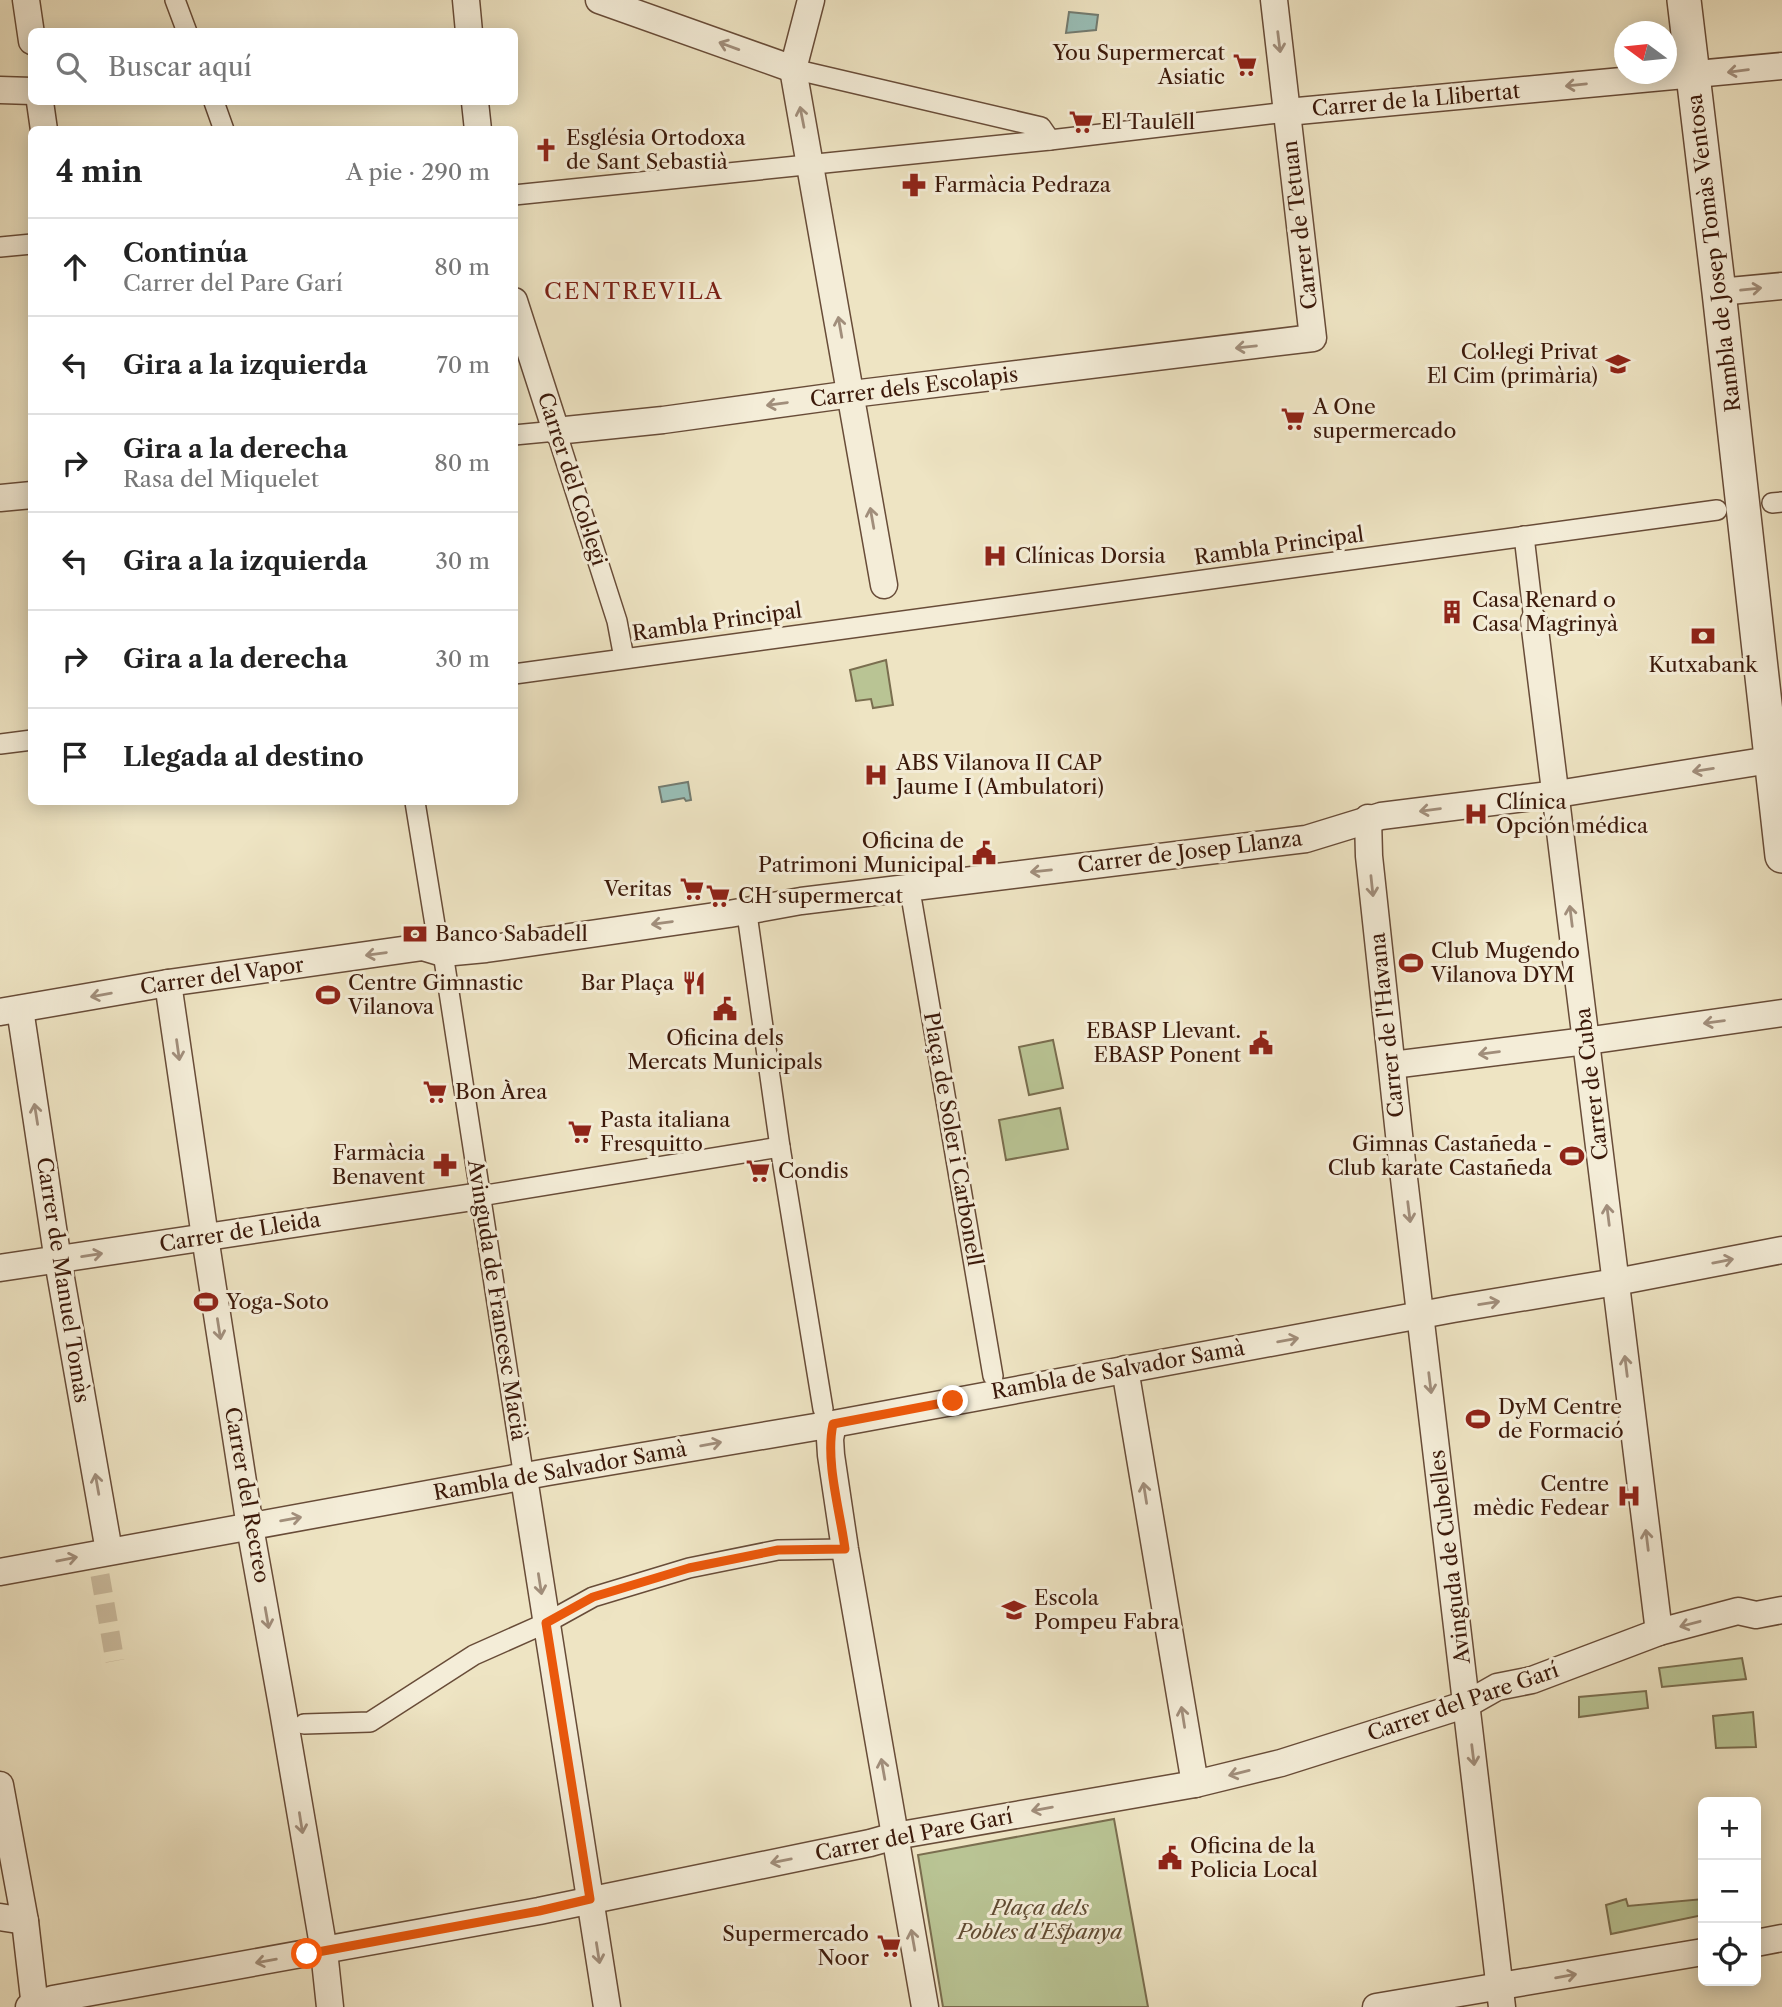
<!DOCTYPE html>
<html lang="es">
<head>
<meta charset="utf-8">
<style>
  :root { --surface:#fff; --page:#f6f6f6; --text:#222; --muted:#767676; --line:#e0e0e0 }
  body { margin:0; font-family:"Libre Caslon Text",serif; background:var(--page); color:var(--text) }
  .controls { position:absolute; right:21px; bottom:21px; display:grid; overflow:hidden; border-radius:10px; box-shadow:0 4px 18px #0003 }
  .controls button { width:63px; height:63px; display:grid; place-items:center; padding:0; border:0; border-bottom:2px solid var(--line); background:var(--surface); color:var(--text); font:35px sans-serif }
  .compass { position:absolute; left:1614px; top:21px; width:63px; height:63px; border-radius:50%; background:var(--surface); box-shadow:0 4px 18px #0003; rotate:285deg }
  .stop { position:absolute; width:21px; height:21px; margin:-16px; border:5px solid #ea580c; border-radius:50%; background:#fff }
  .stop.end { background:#ea580c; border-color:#fff; box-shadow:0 2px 7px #0008 }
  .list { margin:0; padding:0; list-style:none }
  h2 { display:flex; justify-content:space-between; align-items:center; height:91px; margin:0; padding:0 28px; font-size:30px }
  h2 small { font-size:23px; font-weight:400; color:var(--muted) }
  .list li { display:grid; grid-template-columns:46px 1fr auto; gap:21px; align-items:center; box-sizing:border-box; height:98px; padding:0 28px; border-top:2px solid var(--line) }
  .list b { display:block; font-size:26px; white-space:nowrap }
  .list p { margin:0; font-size:23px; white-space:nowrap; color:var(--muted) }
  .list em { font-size:23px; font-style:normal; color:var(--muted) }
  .icon { flex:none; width:38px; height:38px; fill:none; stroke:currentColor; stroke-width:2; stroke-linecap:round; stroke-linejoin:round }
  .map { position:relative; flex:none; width:1782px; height:2007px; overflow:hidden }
  .search { position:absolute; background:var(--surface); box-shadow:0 4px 18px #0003; left:28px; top:28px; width:490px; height:77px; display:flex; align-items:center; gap:18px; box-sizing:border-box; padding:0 24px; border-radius:10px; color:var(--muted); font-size:26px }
  .panel { position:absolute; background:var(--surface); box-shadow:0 4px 18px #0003; left:28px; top:126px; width:490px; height:679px; border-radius:10px }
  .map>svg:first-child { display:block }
</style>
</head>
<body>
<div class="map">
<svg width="1782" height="2007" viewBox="0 0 1782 2007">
  <rect width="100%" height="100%" fill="#eee4c3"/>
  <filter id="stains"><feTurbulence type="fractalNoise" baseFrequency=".00286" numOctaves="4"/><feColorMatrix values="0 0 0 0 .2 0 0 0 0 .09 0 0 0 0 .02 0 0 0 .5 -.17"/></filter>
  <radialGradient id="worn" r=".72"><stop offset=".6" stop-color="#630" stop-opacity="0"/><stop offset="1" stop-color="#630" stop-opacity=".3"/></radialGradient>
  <g fill="#b9c494" stroke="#7a6e4f" stroke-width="2">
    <path d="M886,660L893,705L873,708L871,699L856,701L850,670Z"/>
    <path d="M1053,1040L1063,1088L1029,1095L1019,1047Z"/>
    <path d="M1060,1108L1068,1149L1006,1160L999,1120Z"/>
    <path d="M1742,1658L1746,1679L1662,1687L1659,1668Z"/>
    <path d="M1646,1691L1648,1708L1579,1717V1697Z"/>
    <path d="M1753,1712L1756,1747L1716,1748L1713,1716Z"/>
    <path d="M1114,1819L1148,2007H943L918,1855Z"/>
    <path d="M1626,1899L1628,1906L1703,1899V1915L1611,1934L1606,1905Z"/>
  </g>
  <g fill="#99beb6" stroke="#737c71" stroke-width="2">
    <path d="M1069,12L1098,15L1096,30L1066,33Z"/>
    <path d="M688,782L691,800L686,801L684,798L662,802L659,787Z"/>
  </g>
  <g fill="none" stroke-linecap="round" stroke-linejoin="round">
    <path stroke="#cabb9e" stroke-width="19" stroke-dasharray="19 10" stroke-linecap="butt" d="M100,1575L115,1661"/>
    <g stroke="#684c38" stroke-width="22">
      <g id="pedestrian">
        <path d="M175,0L187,32"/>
        <path d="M793,69L1041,127L1050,140"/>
        <path d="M214,102L224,130"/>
        <path d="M514,195L1050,140L1287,112"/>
        <path d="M0,247L32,244"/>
        <path d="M514,435L556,431L617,621L624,658"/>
        <path d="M1772,503L1782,502"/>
        <path d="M1524,536L1534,621"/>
        <path d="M514,674L1717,510"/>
        <path d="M0,744L32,740"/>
        <path d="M415,802L437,937L443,953L524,1478"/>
        <path d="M912,902L993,1376"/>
        <path d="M748,921L780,1147L823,1409"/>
        <path d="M480,1196L780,1147"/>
        <path d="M304,1724L370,1722L474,1655L546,1623L593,1597L689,1568L778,1550L845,1549"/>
      </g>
    </g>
    <g stroke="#684c38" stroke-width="29">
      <g id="minor">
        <path d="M26,0L32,41"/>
        <path d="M466,0L469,32"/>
        <path d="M599,0L793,69"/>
        <path d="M811,0L793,69L884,585"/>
        <path d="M0,90L32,91"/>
        <path d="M40,102L44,130"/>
        <path d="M475,102L478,130"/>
        <path d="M1287,112L1782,66"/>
        <path d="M1719,292L1782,286"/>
        <path d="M514,301L556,431L663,420L852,394L1313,338L1274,0"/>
        <path d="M0,498L32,495"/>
        <path d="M1534,621L1659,1632"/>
        <path d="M1368,818L1369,856L1401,1153L1502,2007"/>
        <path d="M168,983L205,1237L250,1527L283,1711L324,1951L330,2007"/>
        <path d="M20,1009L58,1261L109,1551"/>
        <path d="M0,1012L168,983L423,947L443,953L486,949L729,914L801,901L1306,839L1381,816L1557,794L1782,758"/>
        <path d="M1392,1065L1586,1041L1782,1013"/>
        <path d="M0,1268L480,1196"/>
        <path d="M1125,1369L1195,1784"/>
        <path d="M833,1424L830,1439L831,1455L845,1549L925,2007"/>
        <path d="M524,1478L607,2007"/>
        <path d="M0,1572L548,1472L833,1424L1453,1309L1616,1282L1782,1250"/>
        <path d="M0,1785L25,1921L35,2007"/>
        <path d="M0,1917L25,1921"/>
        <path d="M1756,1943L1782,1938"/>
        <path d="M29,2007L53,1999L539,1911L870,1843L895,1836L1195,1784L1281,1763L1442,1712L1467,1704L1497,1687L1532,1680L1659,1632L1738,1611L1756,1615L1782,1610"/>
        <path d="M1376,2007L1703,1952"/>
      </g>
    </g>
    <g stroke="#684c38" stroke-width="36">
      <path id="tertiary" d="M1684,0L1719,292L1782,856"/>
    </g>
    <use href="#pedestrian" stroke="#f4edd8" stroke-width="19"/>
    <use href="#minor" stroke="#f4edd8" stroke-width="26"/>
    <use href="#tertiary" stroke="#f4edd8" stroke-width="33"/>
  </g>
  <defs><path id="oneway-shaft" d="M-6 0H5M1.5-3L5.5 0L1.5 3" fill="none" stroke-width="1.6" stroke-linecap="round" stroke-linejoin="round" transform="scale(1.75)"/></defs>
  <g stroke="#a18e7b">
    <use href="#oneway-shaft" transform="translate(1279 42) rotate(83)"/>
    <use href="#oneway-shaft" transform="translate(729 46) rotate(-160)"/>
    <use href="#oneway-shaft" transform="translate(1738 71) rotate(173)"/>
    <use href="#oneway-shaft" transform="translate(1576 85) rotate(174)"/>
    <use href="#oneway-shaft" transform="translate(802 117) rotate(-101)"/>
    <use href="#oneway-shaft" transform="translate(1751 289) rotate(-6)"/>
    <use href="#oneway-shaft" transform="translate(840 327) rotate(-100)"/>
    <use href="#oneway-shaft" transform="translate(1246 347) rotate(174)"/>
    <use href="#oneway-shaft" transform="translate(777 404) rotate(172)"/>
    <use href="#oneway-shaft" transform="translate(872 518) rotate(-100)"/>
    <use href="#oneway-shaft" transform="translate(1703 770) rotate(171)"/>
    <use href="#oneway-shaft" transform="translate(1430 810) rotate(173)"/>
    <use href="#oneway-shaft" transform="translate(1041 871) rotate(174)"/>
    <use href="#oneway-shaft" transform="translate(1372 886) rotate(84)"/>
    <use href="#oneway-shaft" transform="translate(1571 916) rotate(-97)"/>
    <use href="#oneway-shaft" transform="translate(662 923) rotate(172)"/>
    <use href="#oneway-shaft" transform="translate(376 954) rotate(172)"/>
    <use href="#oneway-shaft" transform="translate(101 995) rotate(170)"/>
    <use href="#oneway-shaft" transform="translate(1714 1022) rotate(172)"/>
    <use href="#oneway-shaft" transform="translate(178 1050) rotate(82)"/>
    <use href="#oneway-shaft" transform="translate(1489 1053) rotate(173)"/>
    <use href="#oneway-shaft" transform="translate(36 1114) rotate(-99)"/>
    <use href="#oneway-shaft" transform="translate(1409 1212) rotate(83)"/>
    <use href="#oneway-shaft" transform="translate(1608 1215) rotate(-97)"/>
    <use href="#oneway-shaft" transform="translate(92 1255) rotate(-9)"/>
    <use href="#oneway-shaft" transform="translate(1723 1261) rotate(-11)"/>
    <use href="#oneway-shaft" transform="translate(1489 1303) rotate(-9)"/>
    <use href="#oneway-shaft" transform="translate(219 1329) rotate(81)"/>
    <use href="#oneway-shaft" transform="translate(1288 1340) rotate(-10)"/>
    <use href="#oneway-shaft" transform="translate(1626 1366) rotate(-97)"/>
    <use href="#oneway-shaft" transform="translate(1430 1383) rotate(83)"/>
    <use href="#oneway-shaft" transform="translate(711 1444) rotate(-10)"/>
    <use href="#oneway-shaft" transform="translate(97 1484) rotate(-100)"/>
    <use href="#oneway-shaft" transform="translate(1145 1493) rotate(-99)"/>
    <use href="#oneway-shaft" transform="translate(291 1519) rotate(-10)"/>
    <use href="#oneway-shaft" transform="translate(1647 1540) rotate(-97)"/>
    <use href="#oneway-shaft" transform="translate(67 1559) rotate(-11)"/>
    <use href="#oneway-shaft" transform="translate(540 1584) rotate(81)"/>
    <use href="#oneway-shaft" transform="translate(267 1618) rotate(80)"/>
    <use href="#oneway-shaft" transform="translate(1690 1624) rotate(165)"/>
    <use href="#oneway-shaft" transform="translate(1183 1717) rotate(-99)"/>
    <use href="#oneway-shaft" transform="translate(1473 1755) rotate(83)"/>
    <use href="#oneway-shaft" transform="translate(883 1769) rotate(-100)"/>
    <use href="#oneway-shaft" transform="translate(1239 1773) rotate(166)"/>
    <use href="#oneway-shaft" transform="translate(1042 1809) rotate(170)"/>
    <use href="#oneway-shaft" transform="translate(301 1823) rotate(81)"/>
    <use href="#oneway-shaft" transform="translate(781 1861) rotate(169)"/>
    <use href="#oneway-shaft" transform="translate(913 1940) rotate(-100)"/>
    <use href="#oneway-shaft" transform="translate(598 1953) rotate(81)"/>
    <use href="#oneway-shaft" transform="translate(266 1961) rotate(170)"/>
    <use href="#oneway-shaft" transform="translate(1566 1976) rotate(-10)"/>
  </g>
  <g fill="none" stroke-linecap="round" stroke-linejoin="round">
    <path stroke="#ea580c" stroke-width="9" d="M307,1954L539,1911L590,1899L546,1623L593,1597L689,1568L778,1550L845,1549C840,1511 825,1461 833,1424L953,1401"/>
  </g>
  <defs>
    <g id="supermarket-bare" transform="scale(1.89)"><path d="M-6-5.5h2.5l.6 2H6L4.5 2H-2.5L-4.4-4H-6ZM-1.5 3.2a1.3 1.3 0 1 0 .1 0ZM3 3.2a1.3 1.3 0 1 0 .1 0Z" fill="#8f2418" stroke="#f4edd8" stroke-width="2.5" paint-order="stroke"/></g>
    <g id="church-bare" transform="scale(1.89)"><path d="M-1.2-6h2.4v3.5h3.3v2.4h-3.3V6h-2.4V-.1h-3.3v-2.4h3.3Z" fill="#8f2418" stroke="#f4edd8" stroke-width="2.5" paint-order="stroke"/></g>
    <g id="pharmacy-bare" transform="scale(1.89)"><path d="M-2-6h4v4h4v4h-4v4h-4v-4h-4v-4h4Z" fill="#8f2418" stroke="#f4edd8" stroke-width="2.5" paint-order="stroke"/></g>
    <g id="school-bare" transform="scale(1.89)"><path d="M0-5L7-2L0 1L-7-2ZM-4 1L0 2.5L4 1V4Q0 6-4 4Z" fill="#8f2418" stroke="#f4edd8" stroke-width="2.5" paint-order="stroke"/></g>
    <g id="hospital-bare" transform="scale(1.89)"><path d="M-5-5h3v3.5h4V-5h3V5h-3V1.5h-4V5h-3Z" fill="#8f2418" stroke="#f4edd8" stroke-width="2.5" paint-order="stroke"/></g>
    <g id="building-bare" transform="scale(1.89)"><path d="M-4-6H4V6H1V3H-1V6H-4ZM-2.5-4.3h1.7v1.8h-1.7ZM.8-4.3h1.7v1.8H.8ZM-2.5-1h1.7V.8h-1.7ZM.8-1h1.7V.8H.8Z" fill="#8f2418" stroke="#f4edd8" stroke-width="2.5" paint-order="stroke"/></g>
    <g id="bank-bare" transform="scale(1.89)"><path d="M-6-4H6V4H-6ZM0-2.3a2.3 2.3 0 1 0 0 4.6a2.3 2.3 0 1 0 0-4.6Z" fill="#8f2418" stroke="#f4edd8" stroke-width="2.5" paint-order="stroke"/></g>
    <g id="civic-bare" transform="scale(1.89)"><path d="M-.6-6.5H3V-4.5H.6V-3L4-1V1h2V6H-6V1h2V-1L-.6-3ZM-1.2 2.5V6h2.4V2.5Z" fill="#8f2418" stroke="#f4edd8" stroke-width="2.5" paint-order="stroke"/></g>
    <g id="stadium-bare" transform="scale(1.89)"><path d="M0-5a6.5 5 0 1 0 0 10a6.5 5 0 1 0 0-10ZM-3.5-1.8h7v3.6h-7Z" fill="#8f2418" stroke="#f4edd8" stroke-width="2.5" paint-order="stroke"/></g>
    <g id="restaurant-bare" transform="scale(1.89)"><path d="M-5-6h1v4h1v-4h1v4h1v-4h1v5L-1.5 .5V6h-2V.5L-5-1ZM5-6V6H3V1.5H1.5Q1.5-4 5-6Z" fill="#8f2418" stroke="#f4edd8" stroke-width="2.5" paint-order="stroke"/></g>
  </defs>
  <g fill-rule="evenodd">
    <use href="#supermarket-bare" x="1245" y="65"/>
    <use href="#supermarket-bare" x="1081" y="122"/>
    <use href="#church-bare" x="546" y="150"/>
    <use href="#pharmacy-bare" x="914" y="185"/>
    <use href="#school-bare" x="1618" y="364"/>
    <use href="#supermarket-bare" x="1293" y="419"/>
    <use href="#hospital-bare" x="995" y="556"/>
    <use href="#building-bare" x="1452" y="612"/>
    <use href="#bank-bare" x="1703" y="636"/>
    <use href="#hospital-bare" x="876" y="775"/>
    <use href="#hospital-bare" x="1476" y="814"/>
    <use href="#civic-bare" x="984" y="853"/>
    <use href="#supermarket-bare" x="692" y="889"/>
    <use href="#supermarket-bare" x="718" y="896"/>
    <use href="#bank-bare" x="415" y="934"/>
    <use href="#stadium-bare" x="1411" y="963"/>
    <use href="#restaurant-bare" x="694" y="983"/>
    <use href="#stadium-bare" x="328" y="995"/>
    <use href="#civic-bare" x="725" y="1009"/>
    <use href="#civic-bare" x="1261" y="1043"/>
    <use href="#supermarket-bare" x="435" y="1092"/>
    <use href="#supermarket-bare" x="580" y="1132"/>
    <use href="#stadium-bare" x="1572" y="1156"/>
    <use href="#pharmacy-bare" x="445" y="1165"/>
    <use href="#supermarket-bare" x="758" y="1171"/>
    <use href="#stadium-bare" x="206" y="1302"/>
    <use href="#stadium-bare" x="1478" y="1419"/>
    <use href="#hospital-bare" x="1629" y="1496"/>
    <use href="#school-bare" x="1014" y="1610"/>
    <use href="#civic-bare" x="1170" y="1858"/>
    <use href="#supermarket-bare" x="889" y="1946"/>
  </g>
  <g text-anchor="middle" stroke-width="6" stroke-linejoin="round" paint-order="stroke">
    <g font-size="21" fill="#3b190a" stroke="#f4edd8" text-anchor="start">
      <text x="1225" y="60" text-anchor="end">You Supermercat<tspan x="1225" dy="24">Asiatic</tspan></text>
      <text x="1101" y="129">El Taulell</text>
      <text x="566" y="145">Església Ortodoxa<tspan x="566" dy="24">de Sant Sebastià</tspan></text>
      <text x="934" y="192">Farmàcia Pedraza</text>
      <text x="1598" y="359" text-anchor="end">Col·legi Privat<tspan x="1598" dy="24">El Cim (primària)</tspan></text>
      <text x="1313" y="414">A One<tspan x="1313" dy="24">supermercado</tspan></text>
      <text x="1015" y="563">Clínicas Dorsia</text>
      <text x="1472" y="607">Casa Renard o<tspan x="1472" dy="24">Casa Magrinyà</tspan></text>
      <text x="1703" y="672" text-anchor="middle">Kutxabank</text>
      <text x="896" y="770">ABS Vilanova II CAP<tspan x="896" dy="24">Jaume I (Ambulatori)</tspan></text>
      <text x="1496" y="809">Clínica<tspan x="1496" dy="24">Opción médica</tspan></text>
      <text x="964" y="848" text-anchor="end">Oficina de<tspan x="964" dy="24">Patrimoni Municipal</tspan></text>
      <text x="672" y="896" text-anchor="end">Veritas</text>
      <text x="738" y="903">CH supermercat</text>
      <text x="435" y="941">Banco Sabadell</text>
      <text x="1431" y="958">Club Mugendo<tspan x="1431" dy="24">Vilanova DYM</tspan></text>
      <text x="348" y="990">Centre Gimnastic<tspan x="348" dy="24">Vilanova</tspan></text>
      <text x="674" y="990" text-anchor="end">Bar Plaça</text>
      <text x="1241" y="1038" text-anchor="end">EBASP Llevant.<tspan x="1241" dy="24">EBASP Ponent</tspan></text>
      <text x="725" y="1045" text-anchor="middle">Oficina dels<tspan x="725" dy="24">Mercats Municipals</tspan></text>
      <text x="455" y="1099">Bon Àrea</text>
      <text x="600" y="1127">Pasta italiana<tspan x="600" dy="24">Fresquitto</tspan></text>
      <text x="1552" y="1151" text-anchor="end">Gimnas Castañeda -<tspan x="1552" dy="24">Club karate Castañeda</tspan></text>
      <text x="425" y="1160" text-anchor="end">Farmàcia<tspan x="425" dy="24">Benavent</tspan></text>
      <text x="778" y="1178">Condis</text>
      <text x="226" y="1309">Yoga-Soto</text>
      <text x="1498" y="1414">DyM Centre<tspan x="1498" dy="24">de Formació</tspan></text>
      <text x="1609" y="1491" text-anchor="end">Centre<tspan x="1609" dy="24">mèdic Fedear</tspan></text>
      <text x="1034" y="1605">Escola<tspan x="1034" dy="24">Pompeu Fabra</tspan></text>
      <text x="1190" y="1853">Oficina de la<tspan x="1190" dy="24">Policia Local</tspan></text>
      <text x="869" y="1941" text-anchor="end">Supermercado<tspan x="869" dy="24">Noor</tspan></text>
    </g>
    <g font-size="21" fill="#3b190a" stroke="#f4edd8">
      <text transform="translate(1416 100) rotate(-5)" y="7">Carrer de la Llibertat</text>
      <text transform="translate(1300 225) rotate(-97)" y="7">Carrer de Tetuan</text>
      <text transform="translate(1714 253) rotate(-97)" y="7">Rambla de Josep Tomàs Ventosa</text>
      <text transform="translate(914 387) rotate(-7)" y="7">Carrer dels Escolapis</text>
      <text transform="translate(572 479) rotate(72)" y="7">Carrer del Col·legi</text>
      <text transform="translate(1279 546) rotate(-8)" y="7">Rambla Principal</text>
      <text transform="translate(717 622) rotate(-8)" y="7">Rambla Principal</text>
      <text transform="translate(1190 852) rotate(-7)" y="7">Carrer de Josep Llanza</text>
      <text transform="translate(222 976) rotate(-8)" y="7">Carrer del Vapor</text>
      <text transform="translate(1387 1025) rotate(-96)" y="7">Carrer de l'Havana</text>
      <text transform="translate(1592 1084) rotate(-97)" y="7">Carrer de Cuba</text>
      <text transform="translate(953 1139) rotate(80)" y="7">Plaça de Soler i Carbonell</text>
      <text transform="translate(240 1232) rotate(-9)" y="7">Carrer de Lleida</text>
      <text transform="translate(63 1280) rotate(81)" y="7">Carrer de Manuel Tomàs</text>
      <text transform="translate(497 1300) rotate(81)" y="7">Avinguda de Francesc Macià</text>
      <text transform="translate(1118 1370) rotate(-10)" y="7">Rambla de Salvador Samà</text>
      <text transform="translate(560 1471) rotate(-10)" y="7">Rambla de Salvador Samà</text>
      <text transform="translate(247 1495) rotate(80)" y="7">Carrer del Recreo</text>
      <text transform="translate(1450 1557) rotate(-97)" y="7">Avinguda de Cubelles</text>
      <text transform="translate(1463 1702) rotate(-19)" y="7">Carrer del Pare Garí</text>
      <text transform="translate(914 1835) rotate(-11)" y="7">Carrer del Pare Garí</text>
    </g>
    <g font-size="21" font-style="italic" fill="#614c33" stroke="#f4edd8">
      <text x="1040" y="1915">Plaça dels<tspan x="1040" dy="24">Pobles d'Espanya</tspan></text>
    </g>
    <g font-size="23" letter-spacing="2" fill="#7a1f14" stroke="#f4edd8">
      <text x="634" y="299">CENTREVILA</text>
    </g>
  </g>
  <rect width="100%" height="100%" filter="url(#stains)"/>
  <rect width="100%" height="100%" fill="url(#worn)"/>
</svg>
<div class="controls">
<button>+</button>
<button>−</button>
<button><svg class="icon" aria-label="locate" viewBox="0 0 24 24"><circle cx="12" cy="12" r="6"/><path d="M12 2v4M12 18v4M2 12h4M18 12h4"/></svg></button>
</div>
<svg class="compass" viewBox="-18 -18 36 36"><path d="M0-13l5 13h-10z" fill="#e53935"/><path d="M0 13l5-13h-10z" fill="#767676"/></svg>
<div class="stop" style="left:307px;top:1954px"></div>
<div class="stop end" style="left:953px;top:1401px"></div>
<div class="search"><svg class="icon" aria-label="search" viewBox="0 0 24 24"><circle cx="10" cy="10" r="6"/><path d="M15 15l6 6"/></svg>Buscar aquí</div>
<section class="panel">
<h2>4 min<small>A pie · 290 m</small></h2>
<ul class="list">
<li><svg class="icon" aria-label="ahead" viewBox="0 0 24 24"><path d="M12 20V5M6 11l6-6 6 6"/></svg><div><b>Continúa</b><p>Carrer del Pare Garí</p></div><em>80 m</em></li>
<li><svg class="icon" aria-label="left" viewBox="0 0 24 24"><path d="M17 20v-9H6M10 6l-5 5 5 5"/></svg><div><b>Gira a la izquierda</b></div><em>70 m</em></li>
<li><svg class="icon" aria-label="right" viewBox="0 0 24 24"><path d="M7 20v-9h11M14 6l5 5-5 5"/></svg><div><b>Gira a la derecha</b><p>Rasa del Miquelet</p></div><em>80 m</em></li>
<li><svg class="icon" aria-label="left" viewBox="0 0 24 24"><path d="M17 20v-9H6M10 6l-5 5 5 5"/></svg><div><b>Gira a la izquierda</b></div><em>30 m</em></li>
<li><svg class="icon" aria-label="right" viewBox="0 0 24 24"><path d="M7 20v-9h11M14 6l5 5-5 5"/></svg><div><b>Gira a la derecha</b></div><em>30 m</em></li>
<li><svg class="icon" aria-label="arrive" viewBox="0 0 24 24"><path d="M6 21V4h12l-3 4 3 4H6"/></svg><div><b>Llegada al destino</b></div></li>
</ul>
</section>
</div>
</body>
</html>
